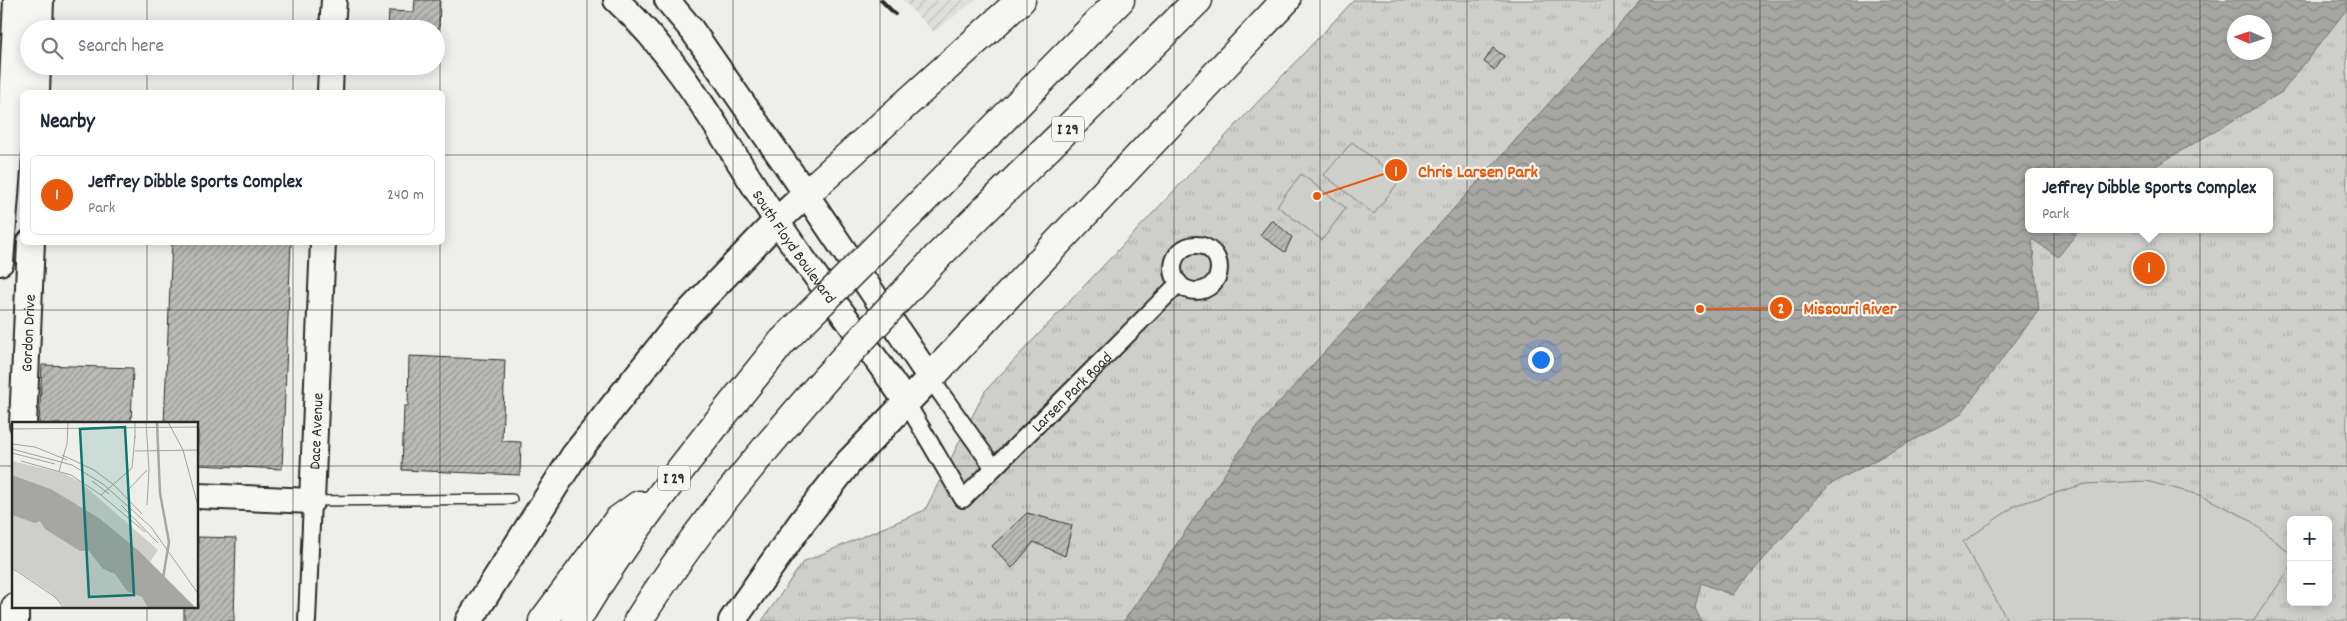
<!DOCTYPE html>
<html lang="en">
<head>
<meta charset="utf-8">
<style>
  :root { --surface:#fff; --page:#f2f2f3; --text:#1f2937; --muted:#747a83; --line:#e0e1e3; --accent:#ea580c }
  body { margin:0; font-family:Dekko,sans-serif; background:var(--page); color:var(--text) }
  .controls { position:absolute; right:15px; bottom:15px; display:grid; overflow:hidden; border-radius:8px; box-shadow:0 2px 12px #0003 }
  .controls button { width:45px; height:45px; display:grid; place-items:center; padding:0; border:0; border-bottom:1px solid var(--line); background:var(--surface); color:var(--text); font:25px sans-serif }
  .compass { position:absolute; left:2227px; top:15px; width:45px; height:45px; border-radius:50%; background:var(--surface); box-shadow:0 2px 12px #0003; rotate:273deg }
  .you { position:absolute; left:1540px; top:359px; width:18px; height:18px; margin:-12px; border:4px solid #fff; border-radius:50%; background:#1a73e8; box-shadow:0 0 0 8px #1a73e833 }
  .badge { display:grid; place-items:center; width:32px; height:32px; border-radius:50%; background:var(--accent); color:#fff; font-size:16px; font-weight:700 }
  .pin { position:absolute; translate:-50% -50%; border:2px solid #fff; box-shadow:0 1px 5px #0006 }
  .popup { position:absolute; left:2025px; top:168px; width:248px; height:65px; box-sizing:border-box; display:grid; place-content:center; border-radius:8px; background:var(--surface); filter:drop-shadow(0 1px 4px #0005); font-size:16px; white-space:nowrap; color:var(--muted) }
  .popup b { font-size:19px; color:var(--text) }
  .popup::after { content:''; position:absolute; left:50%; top:100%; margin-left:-10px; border:10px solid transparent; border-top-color:var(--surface) }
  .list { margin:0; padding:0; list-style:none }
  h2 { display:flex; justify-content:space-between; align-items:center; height:65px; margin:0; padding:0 20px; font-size:21px }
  h2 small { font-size:16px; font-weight:400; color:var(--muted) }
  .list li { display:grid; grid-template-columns:32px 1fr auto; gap:15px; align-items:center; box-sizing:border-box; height:80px; margin:0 10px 10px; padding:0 10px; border:1px solid var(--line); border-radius:8px }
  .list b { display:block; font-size:19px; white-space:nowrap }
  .list p { margin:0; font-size:16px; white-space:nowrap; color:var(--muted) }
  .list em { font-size:16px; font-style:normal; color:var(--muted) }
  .icon { flex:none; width:28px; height:28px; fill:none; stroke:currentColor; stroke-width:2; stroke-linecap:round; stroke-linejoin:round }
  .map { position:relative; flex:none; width:2347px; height:621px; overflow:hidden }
  .search { position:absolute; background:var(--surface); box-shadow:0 2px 12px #0003; left:20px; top:20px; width:425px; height:55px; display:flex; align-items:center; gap:12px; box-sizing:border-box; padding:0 18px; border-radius:28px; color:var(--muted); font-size:19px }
  .panel { position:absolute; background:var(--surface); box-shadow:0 2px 12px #0003; left:20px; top:90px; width:425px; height:155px; border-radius:8px }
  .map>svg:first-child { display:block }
</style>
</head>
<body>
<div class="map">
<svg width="2347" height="621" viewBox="0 0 2347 621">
  <defs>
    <pattern id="industrial-furrows" width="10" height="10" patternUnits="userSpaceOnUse" patternTransform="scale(1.25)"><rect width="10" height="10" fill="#dededb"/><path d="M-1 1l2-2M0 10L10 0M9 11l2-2" fill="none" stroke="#bfbfbc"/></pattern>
    <pattern id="park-tufts" width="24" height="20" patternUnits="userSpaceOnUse" patternTransform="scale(1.25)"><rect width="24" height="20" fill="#cececa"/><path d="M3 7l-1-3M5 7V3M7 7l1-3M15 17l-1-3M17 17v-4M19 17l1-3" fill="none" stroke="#b1b1ae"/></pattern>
    <pattern id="water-waves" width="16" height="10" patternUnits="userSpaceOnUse" patternTransform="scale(1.25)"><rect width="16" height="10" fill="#a6a6a3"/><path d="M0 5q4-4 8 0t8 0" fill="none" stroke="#878785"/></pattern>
    <pattern id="building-hatch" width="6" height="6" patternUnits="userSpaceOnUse" patternTransform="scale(1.25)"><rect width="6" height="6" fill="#babab7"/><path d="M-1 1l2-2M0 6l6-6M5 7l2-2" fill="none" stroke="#979795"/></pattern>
  </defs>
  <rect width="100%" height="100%" fill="#eeeeea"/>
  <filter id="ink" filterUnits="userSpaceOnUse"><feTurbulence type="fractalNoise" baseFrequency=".02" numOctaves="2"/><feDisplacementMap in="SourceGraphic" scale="10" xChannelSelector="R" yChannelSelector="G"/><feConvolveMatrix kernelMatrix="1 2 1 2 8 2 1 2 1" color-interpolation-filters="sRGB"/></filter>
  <g filter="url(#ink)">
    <path fill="url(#industrial-furrows)" d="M902,0H975L934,32Z"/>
    <g fill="url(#park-tufts)" stroke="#7c7c7a" fill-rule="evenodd">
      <path d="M1354,0H1642L1256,428L1124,621H762L803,562L925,510L985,391Z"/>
      <path d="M2198,0H2347V621H1655L2029,229H2269V172H2039ZM2234,22H2264V52H2234ZM2291,520H2328V602H2291Z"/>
    </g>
    <g fill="#cececa" stroke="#7c7c7a">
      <path d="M1352,142L1400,180L1374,214L1324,175Z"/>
      <path d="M1301,174L1346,208L1322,240L1277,206Z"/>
      <path d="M2146,481L2200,495L2247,518L2291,554V567L2253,621H2008L1963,542L2016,505L2085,484Z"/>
    </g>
    <path fill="url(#water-waves)" stroke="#757573" fill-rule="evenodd" d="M1642,0H2347V9L2282,92L2145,172H2029V229H2080L2058,257L2032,239L2039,310L1960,415L1829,485L1732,595L1701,583L1695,608L1701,621H1124L1256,428ZM2234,22H2264V52H2234Z"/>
    <g fill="url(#building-hatch)" stroke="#2b2b2b">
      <path d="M415,0H440L439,29H388L389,11L414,12Z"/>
      <path d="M1493,48L1504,56L1495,70L1484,62Z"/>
      <path d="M1272,220L1292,237L1285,252L1260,235Z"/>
      <path d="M172,242H291L282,469L198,465V424H164Z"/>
      <path d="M409,356L505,360L502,441L521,442L520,475L402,470L404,406H408Z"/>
      <path d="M42,365L133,368L131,424H39Z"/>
      <path d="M1027,513L1072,525L1065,556L1034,542L1012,568L992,546Z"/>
      <path d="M198,537L236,538L234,621H184V607H198Z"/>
    </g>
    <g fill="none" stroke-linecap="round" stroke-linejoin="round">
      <g stroke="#2b2b2b" stroke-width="12">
        <path id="lane" d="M312,501L512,499"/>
      </g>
      <g stroke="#2b2b2b" stroke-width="20">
        <g id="street">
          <circle cx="1196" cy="268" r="23"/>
          <path d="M930,378L994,468"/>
          <path id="s1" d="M906,402L963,499L1179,283"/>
          <path d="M307,621L312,501"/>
        </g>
      </g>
      <g stroke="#2b2b2b" stroke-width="28">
        <g id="secondary">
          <path id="s2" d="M616,0C683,61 726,145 776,220C818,282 864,340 906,402"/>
          <path d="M667,0L692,30L806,194L930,378"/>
          <path d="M332,29L334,0"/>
          <path d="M330,92L331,66"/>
          <path id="s3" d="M198,496L312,501L323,242"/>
        </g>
      </g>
      <g stroke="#2b2b2b" stroke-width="30">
        <g id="primary">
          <path d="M39,29L40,0"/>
          <path d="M36,92L37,66"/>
          <path d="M0,262L12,103L17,0"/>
          <path id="s4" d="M23,424L31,242"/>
          <path d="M15,621V607"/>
          <path d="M469,621L574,456L679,323L777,221L806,194"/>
          <path d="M732,621L802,522L849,462L930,378"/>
        </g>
      </g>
      <g stroke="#2b2b2b" stroke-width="31">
        <g id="highway">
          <path d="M806,194L1021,0"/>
          <path d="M909,215L1120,0"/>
          <path d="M937,257L1198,0"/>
          <path d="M930,378L1286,0"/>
          <path d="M543,621L618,520L639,505"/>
          <path d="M576,621C635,521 710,432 782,342"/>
          <path d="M638,621C693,533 758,456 826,378"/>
        </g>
      </g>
      <use href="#lane" stroke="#f6f6f2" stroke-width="9"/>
      <use href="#street" stroke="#f6f6f2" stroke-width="16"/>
      <use href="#secondary" stroke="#f6f6f2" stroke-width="24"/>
      <use href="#primary" stroke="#f6f6f2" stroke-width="26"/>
      <use href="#highway" stroke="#f6f6f2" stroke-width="28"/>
      <path stroke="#2b2b2b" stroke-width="4" d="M881,0L895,14"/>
      <g stroke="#2b2b2b" stroke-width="31" stroke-linecap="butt">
        <g id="highway-bridge">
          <path d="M782,342L909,215"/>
          <path d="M826,378L937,257"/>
        </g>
      </g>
      <use href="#highway-bridge" stroke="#f6f6f2" stroke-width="28"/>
    </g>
  </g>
  <path fill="none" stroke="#2b2b2b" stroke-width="1" stroke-opacity="0.55" d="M147,0V29M293,0V29M440,0V92M587,0V621M733,0V621M880,0V621M1027,0V621M1174,0V621M1320,0V621M1467,0V621M1614,0V621M1760,0V621M1907,0V621M2054,0V621M2200,0V621M147,66V92M293,66V92M0,155H22M442,155H2347M147,242V424M293,242V621M440,242V621M0,310H2347M0,466H14M198,466H2347M147,607V621"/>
  <g text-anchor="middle" stroke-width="4.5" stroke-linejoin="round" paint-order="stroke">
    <g fill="#f6f6f2" stroke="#686867" stroke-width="1">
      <rect x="1052" y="116.5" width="32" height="25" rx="4"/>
      <rect x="658" y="465.5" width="32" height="25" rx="4"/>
    </g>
    <g font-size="15" font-weight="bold" fill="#2b2b2b">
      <text x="1068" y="134">I 29</text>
      <text x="674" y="483">I 29</text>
    </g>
    <g font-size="16" fill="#2b2b2b" stroke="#f6f6f2">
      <text dy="6" stroke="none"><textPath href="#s2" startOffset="305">South Floyd Boulevard</textPath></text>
      <text dy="6" stroke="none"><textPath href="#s4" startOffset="91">Gordon Drive</textPath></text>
      <text dy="6" stroke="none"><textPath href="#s1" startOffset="265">Larsen Park Road</textPath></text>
      <text dy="6" stroke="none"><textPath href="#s3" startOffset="184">Dace Avenue</textPath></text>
    </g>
  </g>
  <g transform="translate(12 422)">
    <rect width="186" height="186" fill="#eeeeea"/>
    <path d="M0,39L50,51L67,59L146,128L138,140L87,96L39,67L0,53ZM0,84L22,90L74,126L143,186H54L39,171L0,145Z" fill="#cececa"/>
    <path d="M13,131L23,134L16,144L5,137ZM30,140L36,148L33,158L24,151ZM62,144L72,147L65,157L54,149ZM81,148L86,160L81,172L67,159ZM63,162L73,179L67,182L55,180L49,175Z" fill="#cececa"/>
    <path d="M0,53L39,67L87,96L128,130L184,186H136L130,175L115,169L103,152L91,147L77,129H68L33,107L28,99L23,101L3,94L0,92Z" fill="#a6a6a3"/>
    <path fill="none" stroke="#a6a6a3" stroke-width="2.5" d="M145,0L148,71L157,120L151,156"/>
    <path fill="none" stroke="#a0a09e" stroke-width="1" d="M134,0L137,48L135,83M156,0L171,28L187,88M0,7L187,5M123,16V0M0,22L23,25L55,38M0,27L60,43L91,62L139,105L187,173M123,29L187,28M0,31L43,42M50,33L82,48L102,63M9,39L59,53L89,73L120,46L123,14M47,49L55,22L56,0M80,59L97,72M102,63L130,92M115,69L135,48M89,73L133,110M109,83L146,121M0,146L43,175L52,186"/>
    <path fill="#0f766e" fill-opacity="0.15" stroke="#0f766e" stroke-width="2.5" d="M113,5L122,173L77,175L68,7Z"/>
    <rect width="186" height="186" fill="none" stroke="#2b2b2b" stroke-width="2.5"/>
  </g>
  <path fill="none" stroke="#e8590c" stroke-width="2" d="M1317 196L1396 170M1700 309L1781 308"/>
  <g fill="#e8590c" stroke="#f6f6f2" stroke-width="2">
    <circle cx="1317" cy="196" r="5"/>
    <circle cx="1700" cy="309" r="5"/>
    <circle cx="1396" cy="170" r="12"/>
    <circle cx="1781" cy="308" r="12"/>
  </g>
  <g font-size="15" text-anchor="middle" font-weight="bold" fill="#fff">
    <text x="1396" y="176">1</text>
    <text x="1781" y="313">2</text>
  </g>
  <g font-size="18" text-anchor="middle" font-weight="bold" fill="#e8590c" stroke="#f6f6f2" stroke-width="4.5" stroke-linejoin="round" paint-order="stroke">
    <text x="1478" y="177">Chris Larsen Park</text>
    <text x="1850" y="314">Missouri River</text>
  </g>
</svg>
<div class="controls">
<button>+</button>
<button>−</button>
</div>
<svg class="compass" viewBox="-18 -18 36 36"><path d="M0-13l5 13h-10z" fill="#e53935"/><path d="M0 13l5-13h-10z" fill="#747a83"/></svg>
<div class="you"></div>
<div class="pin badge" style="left:2149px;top:268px">1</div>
<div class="popup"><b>Jeffrey Dibble Sports Complex</b>Park</div>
<div class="search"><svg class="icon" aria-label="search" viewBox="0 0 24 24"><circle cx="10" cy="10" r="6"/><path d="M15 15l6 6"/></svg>Search here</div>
<section class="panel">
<h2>Nearby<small></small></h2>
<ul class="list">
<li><span class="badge">1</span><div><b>Jeffrey Dibble Sports Complex</b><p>Park</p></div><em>240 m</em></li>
</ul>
</section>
</div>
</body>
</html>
